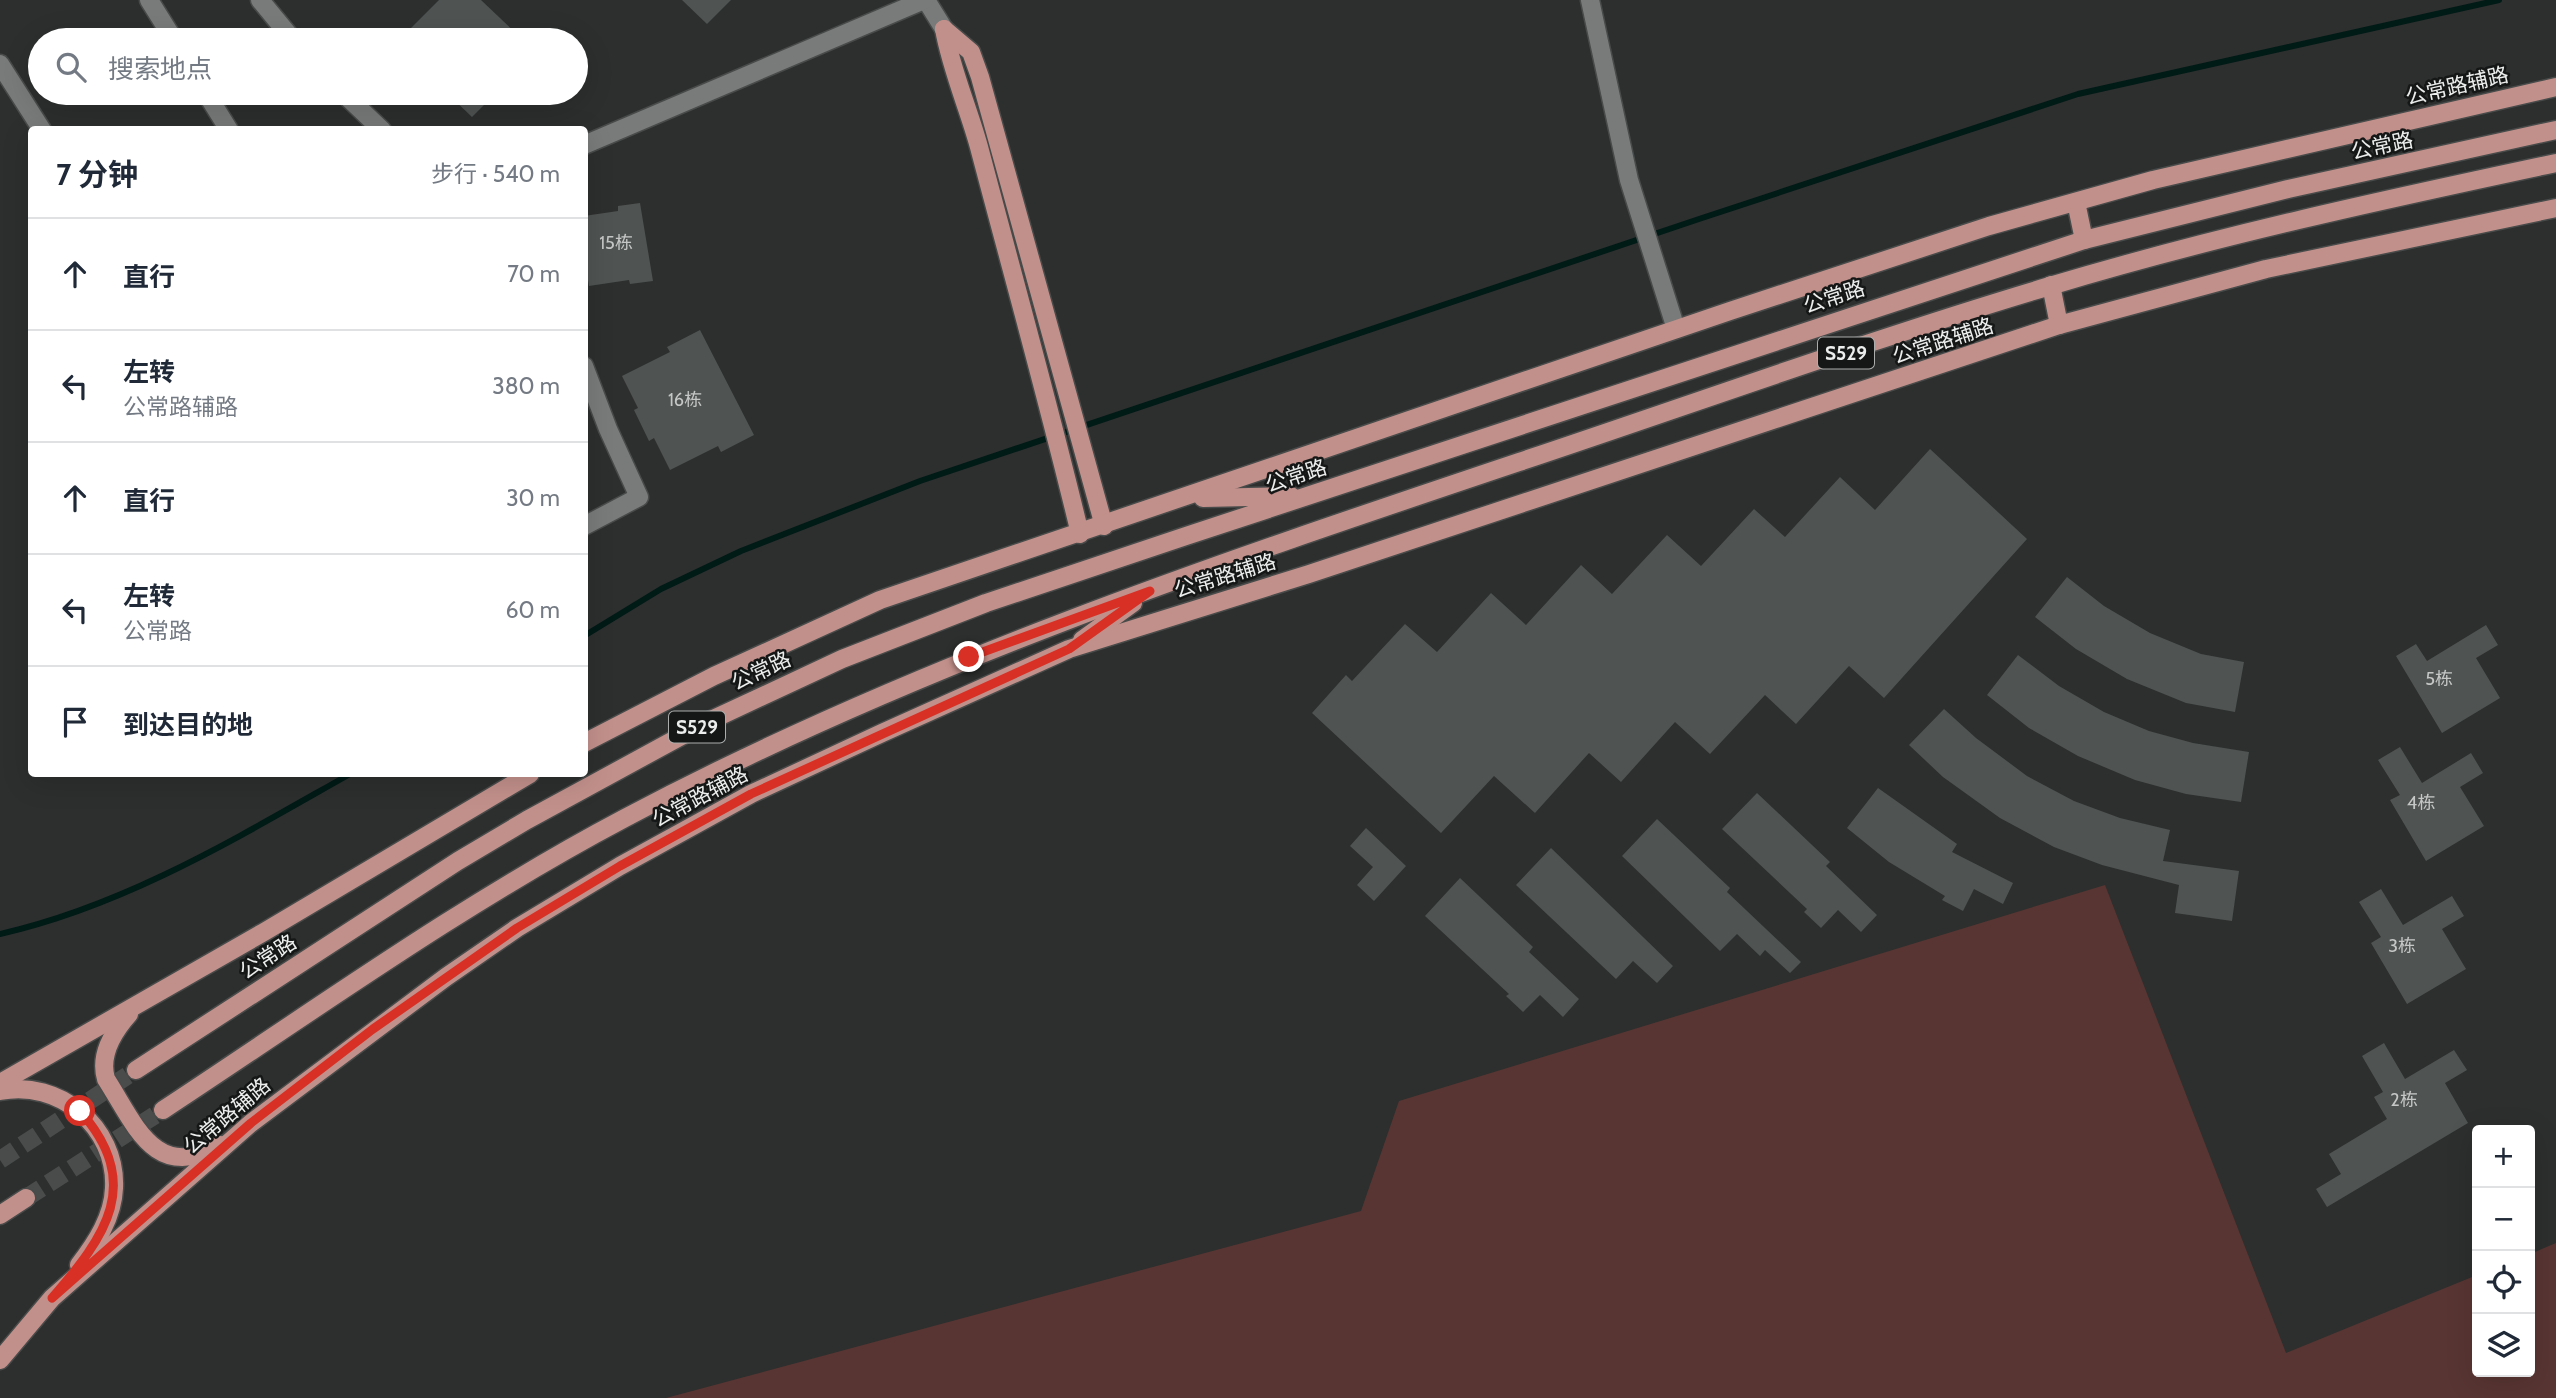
<!DOCTYPE html>
<html lang="zh">
<head>
<meta charset="utf-8">
<style>
  :root { --surface:#fff; --page:#f6f6f7; --text:#1f2937; --muted:#747a83; --line:#e0e1e3 }
  body { margin:0; font-family:Cabin,"Noto Sans SC",sans-serif; background:var(--page); color:var(--text) }
  .controls { position:absolute; right:21px; bottom:21px; display:grid; overflow:hidden; border-radius:7px; box-shadow:0 7px 28px #0002 }
  .controls button { width:63px; height:63px; display:grid; place-items:center; padding:0; border:0; border-bottom:2px solid var(--line); background:var(--surface); color:var(--text); font:35px sans-serif }
  .stop { position:absolute; width:21px; height:21px; margin:-16px; border:5px solid #d93025; border-radius:50%; background:#fff }
  .stop.end { background:#d93025; border-color:#fff; box-shadow:0 2px 7px #0008 }
  .list { margin:0; padding:0; list-style:none }
  h2 { display:flex; justify-content:space-between; align-items:center; height:91px; margin:0; padding:0 28px; font-size:30px }
  h2 small { font-size:23px; font-weight:400; color:var(--muted) }
  .list li { display:grid; grid-template-columns:46px 1fr auto; gap:21px; align-items:center; box-sizing:border-box; height:112px; padding:0 28px; border-top:2px solid var(--line) }
  .list b { display:block; font-size:26px; white-space:nowrap }
  .list p { margin:0; font-size:23px; white-space:nowrap; color:var(--muted) }
  .list em { font-size:23px; font-style:normal; color:var(--muted) }
  .icon { flex:none; width:38px; height:38px; fill:none; stroke:currentColor; stroke-width:2; stroke-linecap:round; stroke-linejoin:round }
  .map { position:relative; flex:none; width:2556px; height:1398px; overflow:hidden }
  .search { position:absolute; background:var(--surface); box-shadow:0 7px 28px #0002; left:28px; top:28px; width:560px; height:77px; display:flex; align-items:center; gap:18px; box-sizing:border-box; padding:0 24px; border-radius:38px; color:var(--muted); font-size:26px }
  .panel { position:absolute; background:var(--surface); box-shadow:0 7px 28px #0002; left:28px; top:126px; width:560px; height:651px; border-radius:7px }
  .map>svg:first-child { display:block }
</style>
</head>
<body>
<div class="map">
<svg width="2556" height="1398" viewBox="0 0 2556 1398">
  <rect width="100%" height="100%" fill="#2c2f2e"/>
  <path fill="#583532" d="M2105,885L2286,1353L2477,1275V1372H2530V1254L2556,1243V1398H666L1361,1211L1399,1101Z"/>
  <g fill="none" stroke-linecap="round" stroke-linejoin="round">
    <g stroke="#001a16" stroke-width="6">
      <path d="M584,636L661,589L741,551L920,481L1699,219L2078,94L2499,0"/>
      <path d="M0,934C127,905 238,837 350,774"/>
    </g>
  </g>
  <g fill="#4f5352">
    <path d="M439,0H481L523,40H399Z"/>
    <path d="M682,0H731L707,24Z"/>
    <path d="M447,93H496L472,117Z"/>
    <path d="M640,203L653,281L630,284L629,280L589,286L584,256V216L618,211V206Z"/>
    <path d="M700,330L754,435L721,452L718,446L670,470L654,438L649,441L634,410L638,408L622,376L670,352L667,347Z"/>
    <path d="M1930,449L2027,539L1884,698L1849,666L1796,724L1765,695L1710,754L1675,722L1621,782L1589,753L1535,813L1494,776L1441,833L1312,713L1346,675L1352,681L1405,624L1437,652L1491,593L1526,625L1581,565L1612,594L1667,535L1701,566L1754,509L1785,537L1840,477L1875,510Z"/>
    <path d="M2067,577L2104,606L2150,633L2201,654L2244,662L2235,712L2186,703L2127,679L2076,649L2035,617Z"/>
    <path d="M2486,625L2498,645L2476,658L2500,698L2442,733L2396,656L2416,644L2427,661Z"/>
    <path d="M2018,655L2059,686L2104,712L2149,731L2193,743L2249,752L2241,802L2186,794L2135,780L2078,756L2029,728L1987,695Z"/>
    <path d="M1944,709L1976,738L2027,776L2074,801L2120,818L2170,830L2163,861L2239,871L2232,921L2175,913L2179,885L2102,865L2054,847L2000,818L1943,777L1909,745Z"/>
    <path d="M2400,747L2422,783L2471,753L2483,773L2460,787L2484,826L2426,861L2390,800L2400,795L2378,760Z"/>
    <path d="M1878,788L1957,844L1952,852L2013,883L2003,904L1974,889L1963,911L1942,900L1945,896L1889,862L1847,828Z"/>
    <path d="M1757,793L1830,862L1826,866L1877,915L1861,932L1838,910L1821,928L1804,912L1807,909L1722,829Z"/>
    <path d="M1657,819L1730,888L1727,892L1801,962L1790,973L1765,950L1760,956L1737,934L1720,951L1622,856Z"/>
    <path d="M1366,828L1406,866L1374,901L1357,885L1373,867L1350,846Z"/>
    <path d="M1551,848L1673,966L1657,983L1633,961L1616,979L1516,885Z"/>
    <path d="M1460,878L1533,947L1529,952L1579,999L1563,1017L1540,995L1523,1012L1506,996L1509,994L1425,916Z"/>
    <path d="M2381,889L2403,925L2452,896L2464,916L2442,929L2466,969L2407,1004L2371,943L2381,937L2359,902Z"/>
    <path d="M2384,1043L2405,1079L2454,1050L2467,1070L2445,1083L2468,1123L2327,1207L2316,1189L2341,1174L2329,1154L2387,1119L2374,1097L2383,1092L2362,1056Z"/>
  </g>
  <g fill="none" stroke-linecap="round" stroke-linejoin="round">
    <g stroke="#494c4b" stroke-width="18" stroke-dasharray="18 9" stroke-linecap="butt">
      <path d="M0,1160L136,1070"/>
      <path d="M26,1198L163,1110"/>
    </g>
    <g stroke="#484b4a" stroke-width="21">
      <g id="minor">
        <path d="M149,0L174,40"/>
        <path d="M260,0L293,40"/>
        <path d="M926,0L944,29"/>
        <path d="M1590,0L1629,180L1676,329"/>
        <path d="M0,64L42,130"/>
        <path d="M206,93L229,130"/>
        <path d="M343,93L382,130"/>
        <path d="M584,145L924,0"/>
        <path d="M584,366L608,429L639,497L584,526"/>
      </g>
    </g>
    <g stroke="#484b4a" stroke-width="21">
      <g id="major">
        <path d="M944,29L971,52L980,77L1104,526"/>
        <path d="M944,29C951,69 968,107 979,147C1013,276 1049,404 1080,534"/>
        <path d="M2076,202L2084,240"/>
        <path d="M2051,285L2059,325"/>
        <path d="M1203,498L1291,496"/>
        <path d="M1082,640L1133,603"/>
        <path d="M584,743L714,676L880,600L1730,311L1989,226L2153,180L2556,87"/>
        <path d="M129,1014C113,1032 99,1055 106,1079C135,1124 155,1183 220,1145"/>
        <path d="M136,1070L458,861L527,820L707,722L842,659L986,603L1186,536L2084,240L2288,189L2556,130"/>
        <path d="M0,1083L264,932L530,774"/>
        <path d="M0,1091C59,1079 117,1127 114,1188C113,1217 96,1243 79,1265"/>
        <path d="M163,1110C315,1010 464,903 625,818C909,667 1215,564 1519,462C1696,403 1872,339 2050,286C2216,236 2387,199 2556,163"/>
        <path d="M0,1215L26,1198"/>
        <path d="M0,1360L52,1298L251,1123L446,977L517,928L620,866L751,794L882,733L1069,649L1309,574L2059,325L2266,269L2556,208"/>
      </g>
    </g>
    <use href="#minor" stroke="#787b7a" stroke-width="18"/>
    <use href="#major" stroke="#c2908b" stroke-width="18"/>
  </g>
  <g fill="none" stroke-linecap="round" stroke-linejoin="round">
    <path stroke="#d93025" stroke-width="9" d="M80,1111C144,1183 106,1236 52,1298L251,1123L373,1029L517,928L620,866L751,794L1069,649L1150,591L969,657"/>
  </g>
  <g text-anchor="middle" stroke-width="5" stroke-linejoin="round" paint-order="stroke">
    <g font-size="18" fill="#c5c7c6">
      <text x="616" y="249">15栋</text>
      <text x="685" y="406">16栋</text>
      <text x="2439" y="685">5栋</text>
      <text x="2421" y="809">4栋</text>
      <text x="2402" y="952">3栋</text>
      <text x="2404" y="1106">2栋</text>
    </g>
    <g fill="#151717" stroke="#acaead" stroke-width="2">
      <rect x="1818" y="337.5" width="56" height="31" rx="5"/>
      <rect x="669" y="711.5" width="56" height="31" rx="5"/>
    </g>
    <g font-size="19" font-weight="bold" fill="#eceeed">
      <text x="1846" y="360">S529</text>
      <text x="697" y="734">S529</text>
    </g>
    <g font-size="21" fill="#eceeed" stroke="#151717">
      <text transform="translate(2457 86) rotate(-13)" y="7">公常路辅路</text>
      <text transform="translate(2382 146) rotate(-12)" y="7">公常路</text>
      <text transform="translate(1834 297) rotate(-18)" y="7">公常路</text>
      <text transform="translate(1943 341) rotate(-18)" y="7">公常路辅路</text>
      <text transform="translate(1296 476) rotate(-18)" y="7">公常路</text>
      <text transform="translate(1225 576) rotate(-17)" y="7">公常路辅路</text>
      <text transform="translate(761 671) rotate(-25)" y="7">公常路</text>
      <text transform="translate(700 797) rotate(-28)" y="7">公常路辅路</text>
      <text transform="translate(268 957) rotate(-33)" y="7">公常路</text>
      <text transform="translate(227 1116) rotate(-40)" y="7">公常路辅路</text>
    </g>
  </g>
</svg>
<div class="controls">
<button>+</button>
<button>−</button>
<button><svg class="icon" aria-label="locate" viewBox="0 0 24 24"><circle cx="12" cy="12" r="6"/><path d="M12 2v4M12 18v4M2 12h4M18 12h4"/></svg></button>
<button><svg class="icon" aria-label="layers" viewBox="0 0 24 24"><path d="M12 4l9 5-9 5-9-5zM3 14l9 5 9-5"/></svg></button>
</div>
<div class="stop" style="left:80px;top:1111px"></div>
<div class="stop end" style="left:969px;top:657px"></div>
<div class="search"><svg class="icon" aria-label="search" viewBox="0 0 24 24"><circle cx="10" cy="10" r="6"/><path d="M15 15l6 6"/></svg>搜索地点</div>
<section class="panel">
<h2>7 分钟<small>步行 · 540 m</small></h2>
<ul class="list">
<li><svg class="icon" aria-label="ahead" viewBox="0 0 24 24"><path d="M12 20V5M6 11l6-6 6 6"/></svg><div><b>直行</b></div><em>70 m</em></li>
<li><svg class="icon" aria-label="left" viewBox="0 0 24 24"><path d="M17 20v-9H6M10 6l-5 5 5 5"/></svg><div><b>左转</b><p>公常路辅路</p></div><em>380 m</em></li>
<li><svg class="icon" aria-label="ahead" viewBox="0 0 24 24"><path d="M12 20V5M6 11l6-6 6 6"/></svg><div><b>直行</b></div><em>30 m</em></li>
<li><svg class="icon" aria-label="left" viewBox="0 0 24 24"><path d="M17 20v-9H6M10 6l-5 5 5 5"/></svg><div><b>左转</b><p>公常路</p></div><em>60 m</em></li>
<li><svg class="icon" aria-label="arrive" viewBox="0 0 24 24"><path d="M6 21V4h12l-3 4 3 4H6"/></svg><div><b>到达目的地</b></div></li>
</ul>
</section>
</div>
</body>
</html>
